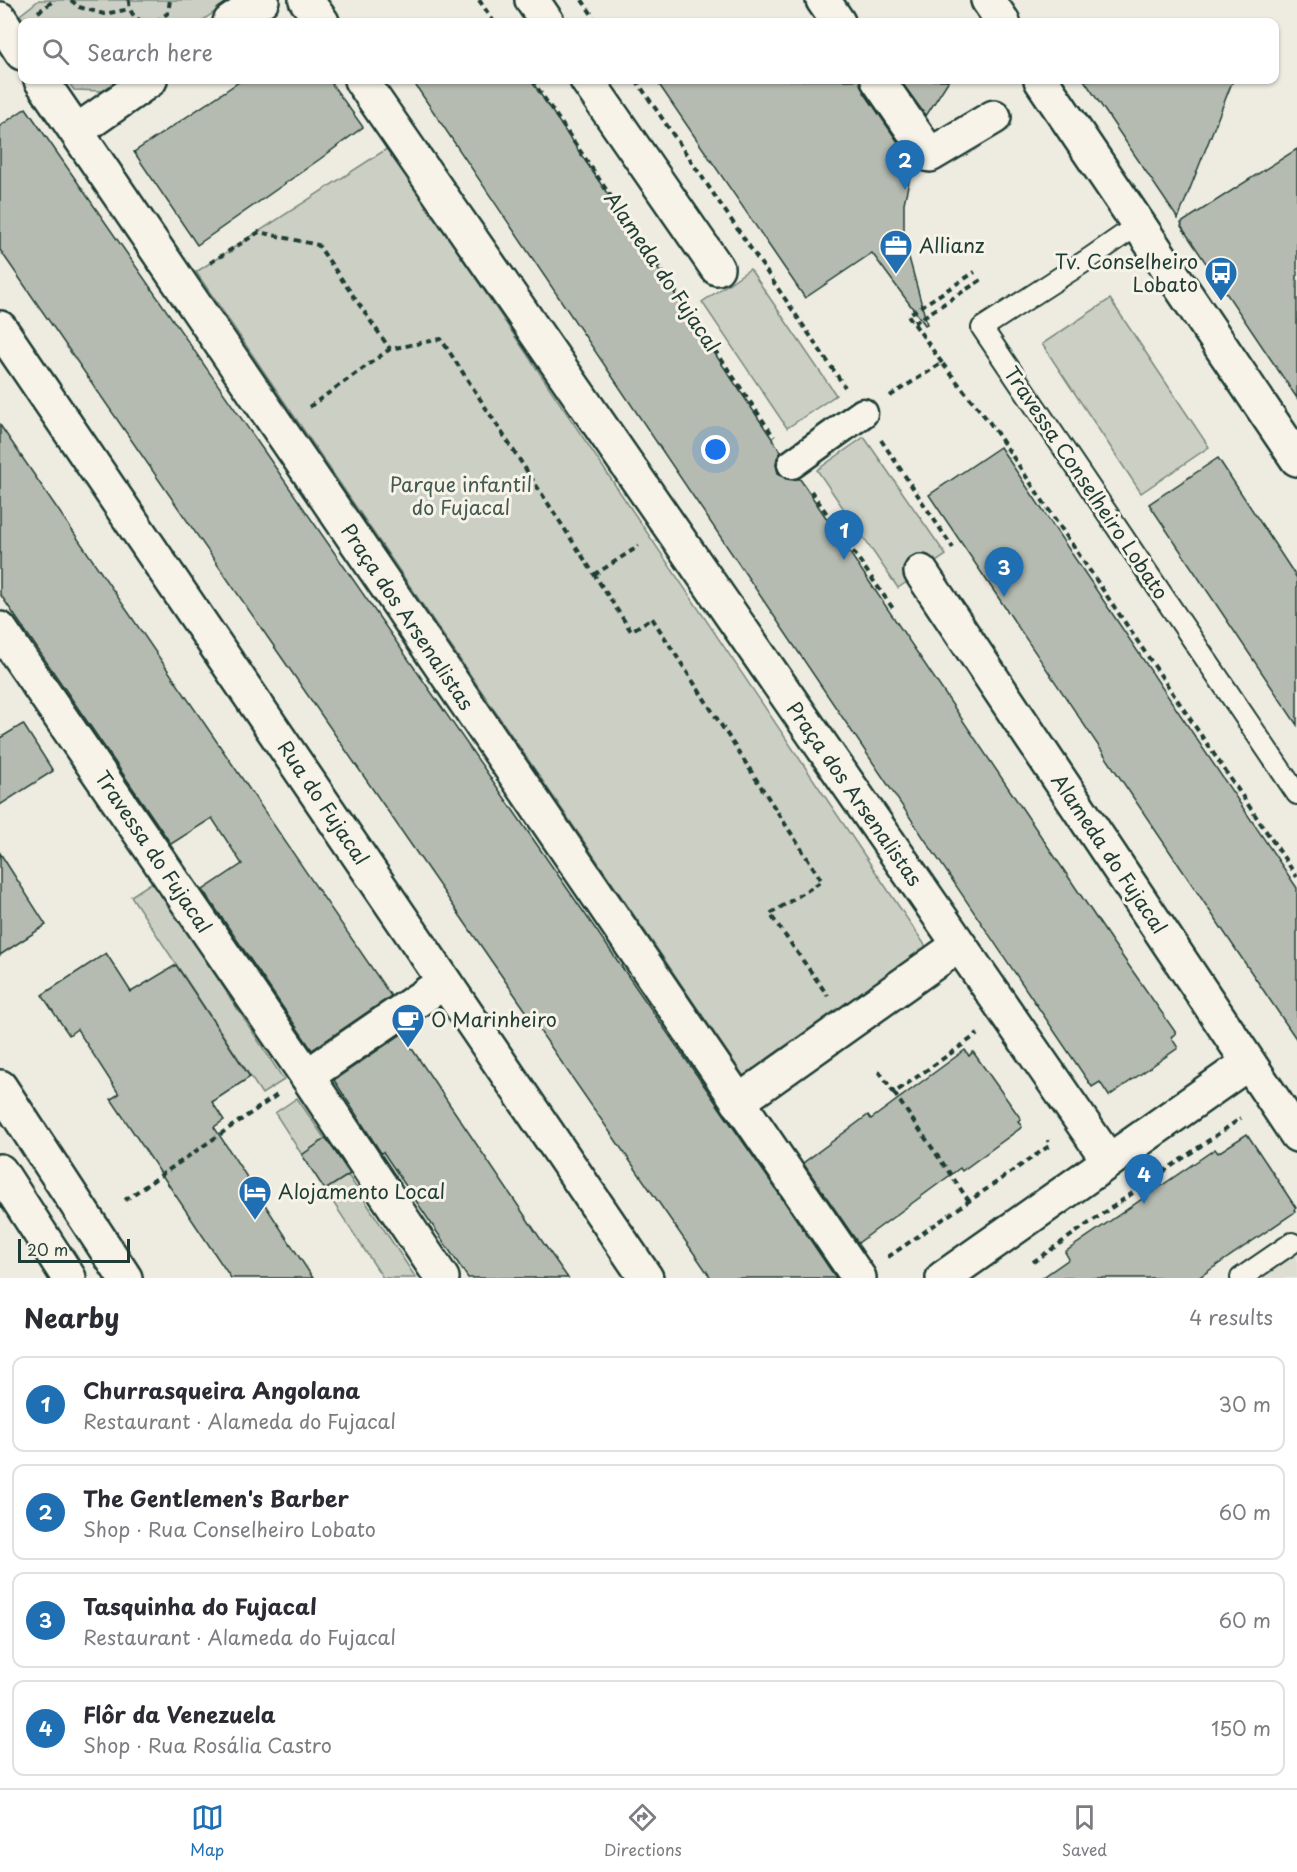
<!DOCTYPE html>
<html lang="en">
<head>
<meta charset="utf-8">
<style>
  :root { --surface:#fff; --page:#f2f2f3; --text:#2b2b33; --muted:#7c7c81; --line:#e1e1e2; --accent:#1f6fb2 }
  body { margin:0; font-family:"Playpen Sans",sans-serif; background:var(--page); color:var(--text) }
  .scale { position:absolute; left:18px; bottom:15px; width:112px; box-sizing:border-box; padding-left:6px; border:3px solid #1f3d34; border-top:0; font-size:16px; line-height:21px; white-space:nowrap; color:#1f3d34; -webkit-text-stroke:4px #f7f3e8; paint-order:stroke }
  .you { position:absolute; left:716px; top:450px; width:21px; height:21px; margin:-15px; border:4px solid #fff; border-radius:50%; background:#1a73e8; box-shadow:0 0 0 9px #1a73e833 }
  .badge { display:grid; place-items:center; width:39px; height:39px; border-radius:50%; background:var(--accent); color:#fff; font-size:20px; font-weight:700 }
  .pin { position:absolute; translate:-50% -50px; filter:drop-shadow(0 2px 3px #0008) }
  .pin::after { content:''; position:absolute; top:32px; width:21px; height:18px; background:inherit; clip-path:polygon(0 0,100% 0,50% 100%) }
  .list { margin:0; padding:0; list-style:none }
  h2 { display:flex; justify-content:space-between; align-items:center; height:78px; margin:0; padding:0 24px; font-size:26px }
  h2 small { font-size:20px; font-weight:400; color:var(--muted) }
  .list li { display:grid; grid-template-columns:39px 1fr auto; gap:18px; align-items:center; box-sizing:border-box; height:96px; margin:0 12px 12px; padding:0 12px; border:2px solid var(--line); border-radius:12px }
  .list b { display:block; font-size:22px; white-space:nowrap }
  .list p { margin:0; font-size:20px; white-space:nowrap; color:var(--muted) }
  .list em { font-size:20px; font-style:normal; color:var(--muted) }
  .icon { flex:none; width:33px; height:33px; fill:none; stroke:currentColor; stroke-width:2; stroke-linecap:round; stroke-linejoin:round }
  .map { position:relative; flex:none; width:1297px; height:1278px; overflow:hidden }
  .search { position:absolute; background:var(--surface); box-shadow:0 2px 4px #0004; left:18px; right:18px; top:18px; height:66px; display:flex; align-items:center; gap:15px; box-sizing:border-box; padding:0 21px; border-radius:12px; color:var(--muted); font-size:22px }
  .sheet { height:510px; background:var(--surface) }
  nav { display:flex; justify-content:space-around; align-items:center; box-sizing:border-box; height:84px; border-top:2px solid var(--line); background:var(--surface); font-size:16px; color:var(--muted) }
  nav a { display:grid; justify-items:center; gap:3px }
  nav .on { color:var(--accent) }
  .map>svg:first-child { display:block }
</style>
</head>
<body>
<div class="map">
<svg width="1297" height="1278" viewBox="0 0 1297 1278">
  <rect width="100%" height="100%" fill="#eeece1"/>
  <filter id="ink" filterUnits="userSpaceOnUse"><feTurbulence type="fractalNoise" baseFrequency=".0167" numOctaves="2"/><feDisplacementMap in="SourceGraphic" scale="12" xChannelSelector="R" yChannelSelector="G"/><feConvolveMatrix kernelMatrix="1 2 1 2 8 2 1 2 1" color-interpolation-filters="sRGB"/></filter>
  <g filter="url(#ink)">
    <path fill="#ddddd2" d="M1297,1250V1278H1255Z"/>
    <g fill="#cccfc4" stroke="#76867c" stroke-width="1.5">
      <path d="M39,0H232L200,22H25L20,15Z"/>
      <path d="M67,80H120L104,91L74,90Z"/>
      <path d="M388,148L929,951L745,1078L196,272Z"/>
      <path d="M750,269L836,395L787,428L702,302Z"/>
      <path d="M1110,299L1209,447L1141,493L1042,344Z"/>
      <path d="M864,437L946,555L898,588L817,470Z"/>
      <path d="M154,881L284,1080L262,1094L131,896Z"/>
      <path d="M297,1098L325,1139L302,1155L275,1113Z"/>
      <path d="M348,1175L416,1278H383L325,1190Z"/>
    </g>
    <g fill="#b5bbb0" stroke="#1f3d34" stroke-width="1.5">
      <path d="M242,80H329L363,127L320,159L197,245L134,152Z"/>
      <path d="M412,80H531L781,452L777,458L776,465L778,473L786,479H800L1113,943L1176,1033L1171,1037L1178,1048L1109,1096L1100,1082L1092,1087Z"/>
      <path d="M656,80H860L863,91L913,164L904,203V239L927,324L925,325L872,253L805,298Z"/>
      <path d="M900,80H949L926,116Z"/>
      <path d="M1084,80H1233L1178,219Z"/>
      <path d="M26,108L773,1185L836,1278H711L508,985L0,250V126Z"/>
      <path d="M1297,149V398L1181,226L1182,225L1181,223Z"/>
      <path d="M0,425L391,996L312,1050L203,890L242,864L212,818L171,844L0,594Z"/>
      <path d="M1000,447L1297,888V1040L929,495Z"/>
      <path d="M1218,458L1297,578V725L1149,504Z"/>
      <path d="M23,724L53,771L0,805V738Z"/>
      <path d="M0,853L46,925L0,955Z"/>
      <path d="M106,953L131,992L176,965L250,1077L212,1102L224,1120L214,1127L313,1278H231L111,1099L119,1094L77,1029L69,1035L42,995Z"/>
      <path d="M402,1034L544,1244L568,1278H468L383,1152L381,1153L334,1080Z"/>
      <path d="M965,1050L969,1056L973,1052L1021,1119L1018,1121L1022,1127L962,1171L960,1168L858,1243L803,1163L868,1115L871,1119Z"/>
      <path d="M1247,1134L1296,1208L1294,1210L1295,1212L1198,1278H1042L1069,1259L1065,1252L1215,1149L1218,1153Z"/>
      <path d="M326,1138L350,1174L325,1190L302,1155Z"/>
    </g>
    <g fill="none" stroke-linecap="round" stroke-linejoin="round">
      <g stroke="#1f3d34" stroke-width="24">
        <g id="service">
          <path d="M1139,224L1087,260L982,328L1297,794"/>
          <path d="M1241,1278L1292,1243"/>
        </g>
      </g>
      <g stroke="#1f3d34" stroke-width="33">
        <path id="pedestrian" d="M792,464L863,413"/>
      </g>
      <g stroke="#1f3d34" stroke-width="38">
        <g id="minor">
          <path d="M306,0L322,22"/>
          <path d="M532,0L547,22"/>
          <path d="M823,0L838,22"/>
          <path d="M0,19L22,53"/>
          <path d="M230,22L262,0"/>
          <path d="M41,80L859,1278"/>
          <path d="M361,80L1109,1161"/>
          <path d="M587,80L717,268"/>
          <path d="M878,80L930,155L994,117"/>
          <path d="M77,131L150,80"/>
          <path d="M921,572L1297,1135"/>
          <path d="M0,629L307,1076L442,1278"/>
          <path d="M307,1076L444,982"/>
          <path d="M738,1102L959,945"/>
          <path d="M943,1278L1248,1063"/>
        </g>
      </g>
      <g stroke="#1f3d34" stroke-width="38">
        <g id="secondary">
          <path d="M988,0L1003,22"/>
          <path d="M1041,80L1297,459"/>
          <path d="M0,328L646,1278"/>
        </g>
      </g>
      <g stroke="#1f3d34" stroke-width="38">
        <g id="primary">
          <path d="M0,1087L125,1278"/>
          <path d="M0,1171L69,1278"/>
        </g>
      </g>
      <g stroke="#1f3d34" stroke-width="4" stroke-dasharray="6 4.5" stroke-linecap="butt">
        <path d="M71,0L79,7L104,14L130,9"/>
        <path d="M129,0C129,11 133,18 144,22"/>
        <path d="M479,0L494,22"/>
        <path d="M582,0L597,22"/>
        <path d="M38,12L55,0"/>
        <path d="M156,22L168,13L170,0"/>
        <path d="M532,80L774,437"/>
        <path d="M636,80L845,387"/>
        <path d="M210,263L259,232L318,245L390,349"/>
        <path d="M914,323L981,280"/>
        <path d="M942,363L908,315L975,272"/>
        <path d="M890,396L942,363L990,423L1297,877"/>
        <path d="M309,407L390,349L441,339L631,631L652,618L822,881L770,914L828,996"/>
        <path d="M881,440L953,548"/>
        <path d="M811,491L894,610"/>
        <path d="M594,575L639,546"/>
        <path d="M879,1071L894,1093L978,1034"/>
        <path d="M894,1093L969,1201"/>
        <path d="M125,1200L277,1095"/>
        <path d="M888,1257L1049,1146L1048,1140"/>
        <path d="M1033,1262L1241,1118"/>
      </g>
      <use href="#service" stroke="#f7f3e8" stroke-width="20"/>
      <use href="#pedestrian" stroke="#f7f3e8" stroke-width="28"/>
      <use href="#minor" stroke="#f7f3e8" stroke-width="33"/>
      <use href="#secondary" stroke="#f7f3e8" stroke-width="33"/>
      <use href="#primary" stroke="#f7f3e8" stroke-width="33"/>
    </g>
  </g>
  <defs>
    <g id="office-pin" transform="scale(1.725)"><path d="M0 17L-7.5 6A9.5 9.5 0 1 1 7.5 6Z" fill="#1f6fb2" stroke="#f7f3e8"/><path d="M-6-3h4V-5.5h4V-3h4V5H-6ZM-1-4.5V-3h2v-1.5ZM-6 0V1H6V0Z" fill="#fff"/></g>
    <g id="bus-pin" transform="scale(1.725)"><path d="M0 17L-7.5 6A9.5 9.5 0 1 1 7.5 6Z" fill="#1f6fb2" stroke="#f7f3e8"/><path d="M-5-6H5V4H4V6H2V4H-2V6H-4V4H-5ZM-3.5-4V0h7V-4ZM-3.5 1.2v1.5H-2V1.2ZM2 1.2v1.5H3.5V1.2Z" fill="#fff"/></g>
    <g id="cafe-pin" transform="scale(1.725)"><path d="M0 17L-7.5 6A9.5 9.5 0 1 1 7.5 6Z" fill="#1f6fb2" stroke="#f7f3e8"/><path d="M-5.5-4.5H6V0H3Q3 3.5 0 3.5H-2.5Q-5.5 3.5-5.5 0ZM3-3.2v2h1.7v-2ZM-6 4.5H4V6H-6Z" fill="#fff"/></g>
    <g id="hotel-pin" transform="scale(1.725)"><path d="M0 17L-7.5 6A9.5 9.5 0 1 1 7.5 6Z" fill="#1f6fb2" stroke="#f7f3e8"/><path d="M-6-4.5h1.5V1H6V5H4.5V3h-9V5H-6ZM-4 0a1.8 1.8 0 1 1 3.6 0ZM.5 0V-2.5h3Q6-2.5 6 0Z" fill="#fff"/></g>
  </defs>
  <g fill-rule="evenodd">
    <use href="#office-pin" x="896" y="246"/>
    <use href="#bus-pin" x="1221" y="273"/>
    <use href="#cafe-pin" x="408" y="1020"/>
    <use href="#hotel-pin" x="255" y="1192"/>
  </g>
  <g text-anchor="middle" stroke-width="6" stroke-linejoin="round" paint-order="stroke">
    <g font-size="20" fill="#1f3d34" stroke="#f7f3e8" text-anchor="start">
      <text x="919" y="253">Allianz</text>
      <text x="1198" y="269" text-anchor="end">Tv. Conselheiro<tspan x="1198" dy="23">Lobato</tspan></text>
      <text x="431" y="1027">O Marinheiro</text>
      <text x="278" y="1199">Alojamento Local</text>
    </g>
    <g font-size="20" fill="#1f3d34" stroke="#f7f3e8">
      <text transform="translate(662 272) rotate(56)" y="7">Alameda do Fujacal</text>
      <text transform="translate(1086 483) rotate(56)" y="7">Travessa Conselheiro Lobato</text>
      <text transform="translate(407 617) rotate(56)" y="7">Praça dos Arsenalistas</text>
      <text transform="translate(854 794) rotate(55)" y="7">Praça dos Arsenalistas</text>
      <text transform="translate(323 803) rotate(56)" y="7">Rua do Fujacal</text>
      <text transform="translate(153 852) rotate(56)" y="7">Travessa do Fujacal</text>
      <text transform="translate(1109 854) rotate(56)" y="7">Alameda do Fujacal</text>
    </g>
    <g font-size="20" fill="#425a51" stroke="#f7f3e8">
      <text x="461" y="492">Parque infantil<tspan x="461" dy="23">do Fujacal</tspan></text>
    </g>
  </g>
</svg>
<div class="scale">20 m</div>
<div class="you"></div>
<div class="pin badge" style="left:844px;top:560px">1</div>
<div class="pin badge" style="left:905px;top:190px">2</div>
<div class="pin badge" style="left:1004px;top:597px">3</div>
<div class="pin badge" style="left:1144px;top:1204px">4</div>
<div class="search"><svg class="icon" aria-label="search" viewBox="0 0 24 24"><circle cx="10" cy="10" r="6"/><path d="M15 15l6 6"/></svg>Search here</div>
</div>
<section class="sheet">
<h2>Nearby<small>4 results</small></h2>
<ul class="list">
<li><span class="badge">1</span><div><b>Churrasqueira Angolana</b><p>Restaurant · Alameda do Fujacal</p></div><em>30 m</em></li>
<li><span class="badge">2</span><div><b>The Gentlemen's Barber</b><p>Shop · Rua Conselheiro Lobato</p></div><em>60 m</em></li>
<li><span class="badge">3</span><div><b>Tasquinha do Fujacal</b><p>Restaurant · Alameda do Fujacal</p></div><em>60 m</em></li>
<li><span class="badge">4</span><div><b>Flôr da Venezuela</b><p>Shop · Rua Rosália Castro</p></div><em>150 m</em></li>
</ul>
</section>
<nav>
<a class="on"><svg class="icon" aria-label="map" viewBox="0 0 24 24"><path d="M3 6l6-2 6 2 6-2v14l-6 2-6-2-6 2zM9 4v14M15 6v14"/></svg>Map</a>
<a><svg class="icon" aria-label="directions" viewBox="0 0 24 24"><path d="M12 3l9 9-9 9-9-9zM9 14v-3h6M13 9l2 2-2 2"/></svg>Directions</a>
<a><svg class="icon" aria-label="saved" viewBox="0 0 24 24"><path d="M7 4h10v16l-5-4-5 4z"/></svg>Saved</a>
</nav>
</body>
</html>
